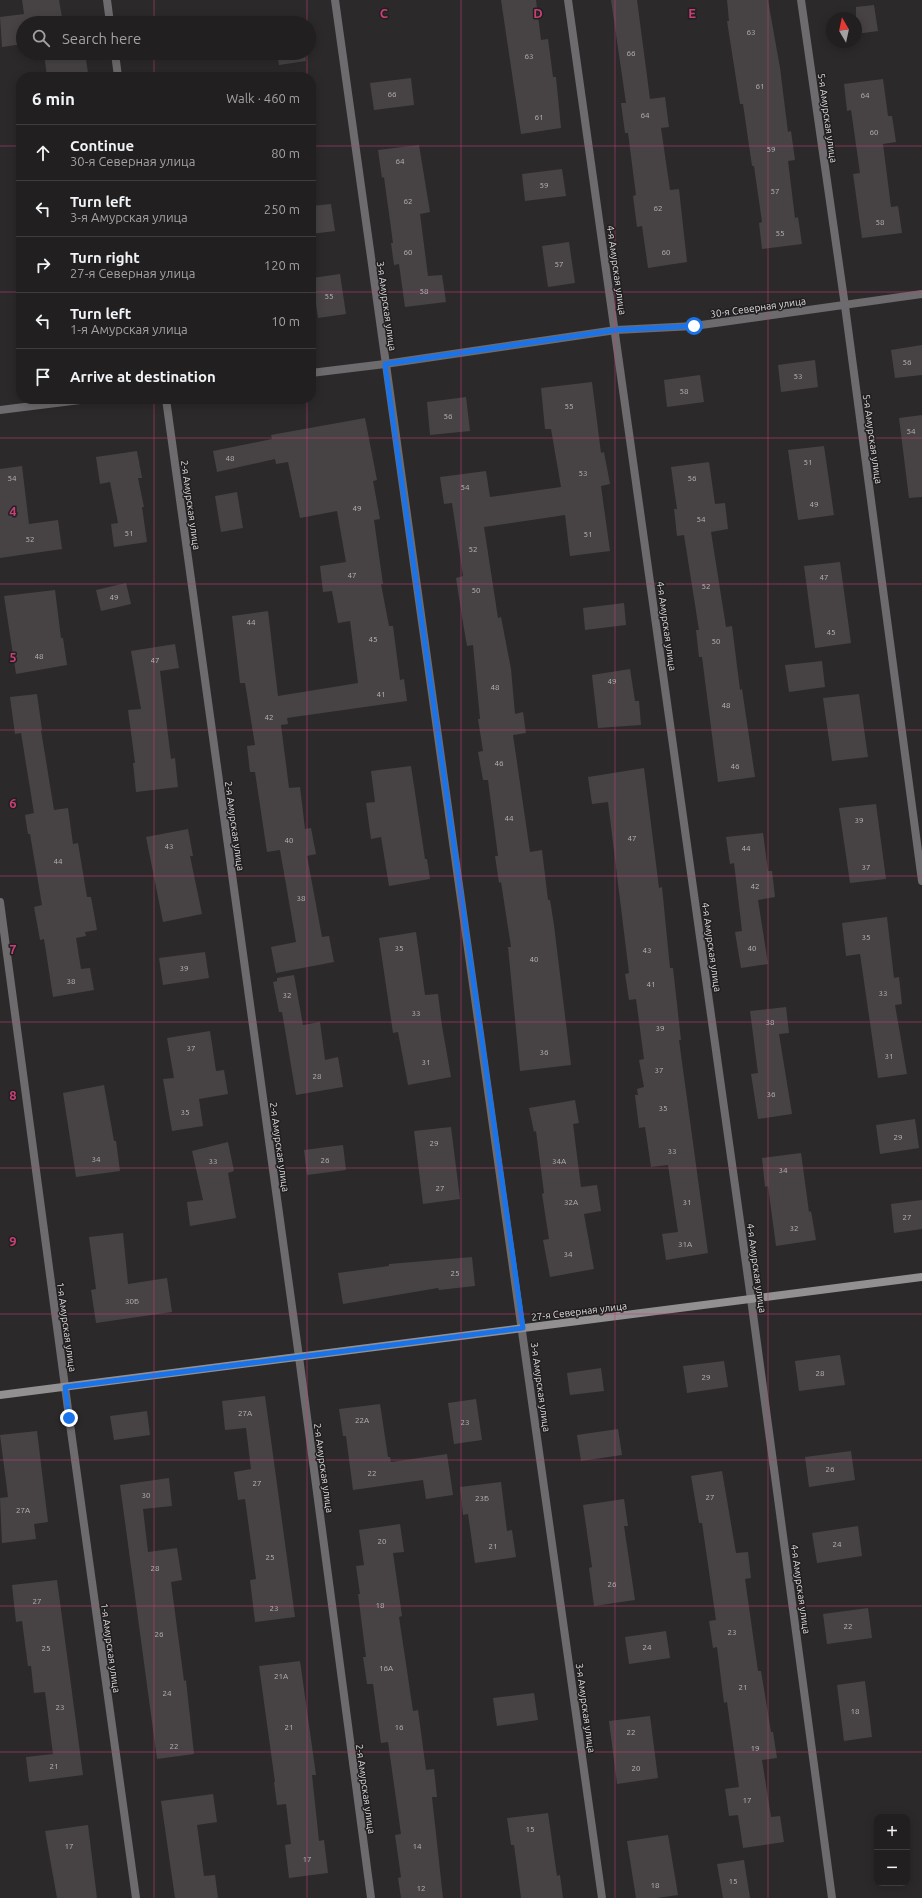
<!DOCTYPE html>
<html lang="en">
<head>
<meta charset="utf-8">
<style>
  :root { --surface:#211f20; --page:#2d2c2d; --text:#f1f3f6; --muted:#a2a2a5; --line:#3e3d3e }
  body { margin:0; font-family:Ubuntu,sans-serif; background:var(--page); color:var(--text) }
  .controls { position:absolute; right:12px; bottom:12px; display:grid; overflow:hidden; border-radius:8px; box-shadow:0 2px 10px #0003 }
  .controls button { width:36px; height:36px; display:grid; place-items:center; padding:0; border:0; border-bottom:1px solid var(--line); background:var(--surface); color:var(--text); font:20px sans-serif }
  .compass { position:absolute; left:826px; top:12px; width:36px; height:36px; border-radius:50%; background:var(--surface); box-shadow:0 2px 10px #0003; rotate:351deg }
  .stop { position:absolute; width:12px; height:12px; margin:-9px; border:3px solid #1a73e8; border-radius:50%; background:#fff }
  .stop.end { background:#1a73e8; border-color:#fff; box-shadow:0 1px 4px #0008 }
  .list { margin:0; padding:0; list-style:none }
  h2 { display:flex; justify-content:space-between; align-items:center; height:52px; margin:0; padding:0 16px; font-size:17px }
  h2 small { font-size:13px; font-weight:400; color:var(--muted) }
  .list li { display:grid; grid-template-columns:26px 1fr auto; gap:12px; align-items:center; box-sizing:border-box; height:56px; padding:0 16px; border-top:1px solid var(--line) }
  .list b { display:block; font-size:15px; white-space:nowrap }
  .list p { margin:0; font-size:13px; white-space:nowrap; color:var(--muted) }
  .list em { font-size:13px; font-style:normal; color:var(--muted) }
  .icon { flex:none; width:22px; height:22px; fill:none; stroke:currentColor; stroke-width:2; stroke-linecap:round; stroke-linejoin:round }
  .map { position:relative; flex:none; width:922px; height:1898px; overflow:hidden }
  .search { position:absolute; background:var(--surface); box-shadow:0 2px 10px #0003; left:16px; top:16px; width:300px; height:44px; display:flex; align-items:center; gap:10px; box-sizing:border-box; padding:0 14px; border-radius:22px; color:var(--muted); font-size:15px }
  .panel { position:absolute; background:var(--surface); box-shadow:0 2px 10px #0003; left:16px; top:72px; width:300px; height:332px; border-radius:16px }
  .map>svg:first-child { display:block }
</style>
</head>
<body>
<div class="map">
<svg width="922" height="1898" viewBox="0 0 922 1898">
  <rect width="100%" height="100%" fill="#2c292b"/>
  <g fill="#474345">
    <path d="M22,0H59L63,23H23V44L2,47L0,17L24,14Z"/>
    <path d="M501,0H536L541,40L548,39L553,77H556L561,128L521,134Z"/>
    <path d="M611,0H637L650,99L665,97L669,127L661,128L670,190L679,189L687,262L648,268L642,226L637,227L633,196L636,195L628,133H625L621,103H626Z"/>
    <path d="M727,0H768L780,68L788,132L791,131L795,160L788,161L795,218L798,217L802,244L762,249L759,223L762,222L754,166H752L743,104H740L727,21H729Z"/>
    <path d="M874,5L878,31L856,34V7Z"/>
    <path d="M44,53H85L88,73L47,77Z"/>
    <path d="M277,53H305L306,61L279,65Z"/>
    <path d="M411,78L414,105L374,110L370,83Z"/>
    <path d="M883,79L888,116H892L896,142L883,144L891,207L898,206L902,233L862,238L853,174L860,173L851,110L847,111L844,84Z"/>
    <path d="M419,145L430,212L420,214L428,276L442,275L446,302L405,307L399,264L394,265L391,243H393L384,177L382,178L378,150Z"/>
    <path d="M562,169L566,196L525,201L522,174Z"/>
    <path d="M331,204L335,231L311,234V206Z"/>
    <path d="M569,242L575,283L548,287L542,246Z"/>
    <path d="M340,274L346,314L318,318L312,278Z"/>
    <path d="M922,345V375L895,378L891,350Z"/>
    <path d="M815,360L818,387L781,392L778,365Z"/>
    <path d="M700,375L704,402L667,407L664,380Z"/>
    <path d="M592,382L601,453L604,452L610,484L601,486L610,551L570,556L565,515L484,527L498,618L501,617L511,669L515,714L523,712L526,733L513,735L530,852L542,850L548,900H550L554,925L571,1065L520,1071L508,947H511L501,882L499,883L495,856H498L488,780H483L478,752L483,751L478,719H480L473,645L467,646L463,623L456,578L463,576L452,503L444,504L440,477L486,471L490,497L561,487L551,429H545L541,388Z"/>
    <path d="M466,397L470,431L430,435L427,402Z"/>
    <path d="M922,415V497L909,498L899,418Z"/>
    <path d="M365,418L377,480L373,481L380,519L374,520L383,584H381L389,626H393L400,680L404,679L407,701L287,718L288,724L281,725L289,788L300,787L305,829L311,828L316,854L307,856L322,937L329,936L334,962L276,973L271,947L296,942L280,850L267,852L255,772H250L247,746L255,745L245,683H240L232,616L268,611L278,696L358,683L350,621L338,623L332,591L323,592L320,566L346,562L337,511L300,518L288,462L276,464L275,459L217,472L213,451L272,439L271,435Z"/>
    <path d="M824,446L834,515L798,520L788,450Z"/>
    <path d="M137,451L142,478H138L144,507H142L147,542L114,547L111,524L118,523L110,482L100,484L96,457Z"/>
    <path d="M709,462L715,504L725,503L728,529L711,532L726,627L732,626L740,690L742,689L755,777L718,782L702,657H699L696,630H699L684,535L677,536L674,509H677L671,467Z"/>
    <path d="M22,466L29,524L58,520L62,549L0,558V469Z"/>
    <path d="M237,492L243,528L221,532L215,496Z"/>
    <path d="M840,562L851,643L815,648L804,566Z"/>
    <path d="M126,583L131,604L101,611L96,590Z"/>
    <path d="M55,590L61,638H63L67,665L16,674L4,596Z"/>
    <path d="M624,603L626,625L585,630L583,608Z"/>
    <path d="M175,644L179,668L160,671L171,759L175,758L178,787L136,792L133,763H135L128,710L141,709L131,651Z"/>
    <path d="M822,661L825,687L789,692L785,665Z"/>
    <path d="M630,669L635,701H639L641,725L598,728L592,675Z"/>
    <path d="M37,694L42,730H41L54,810L68,808L73,844L78,843L87,897H91L97,930L85,932L86,936L76,938L81,969L90,968L94,990L53,997L44,939L40,940L34,907L42,905L30,834H28L25,815L34,813L21,733L15,734L10,697Z"/>
    <path d="M859,694L868,757L832,761L823,698Z"/>
    <path d="M411,766L425,859H427L430,879L389,886L381,837L371,839L366,803L375,802L371,771Z"/>
    <path d="M644,768L659,888L662,887L670,968H673L681,1040H679L708,1253L666,1260L662,1234L678,1232L668,1165L651,1167L645,1127L639,1128L635,1095H638L637,1089L644,1087L639,1060L644,1059L636,999L629,1000L625,974L629,973L608,802L592,804L588,777Z"/>
    <path d="M876,804L886,879L850,883L839,808Z"/>
    <path d="M188,829L193,856H190L202,914L163,922L146,837Z"/>
    <path d="M763,833L768,871H772L775,897L758,900L768,964L741,968L735,932L742,931L734,863L730,864L726,837Z"/>
    <path d="M887,917L894,978L899,977L902,1004L895,1005L907,1074L878,1078L860,954L846,956L842,923Z"/>
    <path d="M416,932L425,995L438,994L442,1026L451,1077L408,1085L398,1032L393,1033L379,938Z"/>
    <path d="M205,952L209,978L163,985L159,958Z"/>
    <path d="M294,975L303,1025L320,1022L325,1060L338,1057L343,1087L296,1095L282,1012H279L273,982L277,981V978Z"/>
    <path d="M786,1007L789,1033L779,1034L792,1114L758,1119L751,1074L758,1073L750,1011Z"/>
    <path d="M210,1031L216,1071L224,1070L228,1094L199,1099L203,1126L172,1131L163,1079L174,1078L167,1038Z"/>
    <path d="M104,1085L114,1141H116L120,1171L76,1177L63,1093Z"/>
    <path d="M575,1100L579,1123L573,1124L581,1187L597,1185L601,1211L584,1214L594,1269L550,1277L543,1240L549,1239L542,1194L544,1193L536,1131L534,1132L529,1108Z"/>
    <path d="M915,1119L919,1148L880,1154L876,1125Z"/>
    <path d="M451,1127L460,1199L423,1204L414,1131Z"/>
    <path d="M228,1142L234,1171L228,1173L236,1218L190,1226L187,1202L203,1200L192,1151Z"/>
    <path d="M343,1145L346,1170L307,1175L304,1150Z"/>
    <path d="M801,1153L809,1212L811,1211L816,1240L776,1246L768,1186L765,1187L762,1158Z"/>
    <path d="M922,1200V1229L894,1233L891,1204Z"/>
    <path d="M123,1233L128,1284L167,1278L172,1312L96,1323L91,1290L96,1289L89,1237Z"/>
    <path d="M472,1257L475,1286L439,1290L438,1288L343,1304L338,1273L389,1266V1264Z"/>
    <path d="M840,1355L845,1385L799,1391L795,1361Z"/>
    <path d="M724,1361L728,1387L687,1393L683,1366Z"/>
    <path d="M601,1368L604,1391L570,1395L567,1373Z"/>
    <path d="M265,1396L295,1617L255,1622L250,1580L256,1579L245,1499L238,1500L234,1472L251,1469L246,1428L225,1430L222,1401Z"/>
    <path d="M476,1399L482,1440L454,1444L448,1403Z"/>
    <path d="M380,1404L388,1457H390L391,1462L447,1454L453,1495L426,1499L423,1480L353,1490L346,1436H343L339,1409Z"/>
    <path d="M147,1411L150,1435L114,1440L110,1416Z"/>
    <path d="M618,1429L622,1455L581,1461L577,1435Z"/>
    <path d="M37,1431L48,1522L34,1524L36,1539L2,1543L0,1498L8,1497L0,1435Z"/>
    <path d="M851,1451L855,1480L809,1487L805,1457Z"/>
    <path d="M722,1471L736,1553L748,1552L751,1578L745,1579L758,1671H761L771,1732H773L777,1758L762,1760L771,1817L780,1816L784,1842L743,1848L738,1815L729,1816L725,1789L739,1787L727,1702L724,1703L717,1647L713,1648L709,1621L716,1620L702,1523H699L691,1476Z"/>
    <path d="M169,1478L172,1506L143,1509L148,1552L177,1548L182,1580L171,1582L184,1681L186,1680L194,1754L157,1759L120,1485Z"/>
    <path d="M501,1482L507,1531L512,1530L516,1557L475,1563L468,1514L463,1515L460,1487Z"/>
    <path d="M624,1499L628,1526H624L635,1600L594,1606L589,1568L592,1567L583,1505Z"/>
    <path d="M400,1524L404,1552L393,1553L402,1616L399,1617L413,1711L418,1710L426,1770L434,1769L437,1797H432L443,1898H401L398,1878L401,1877L395,1835L401,1834L388,1742L381,1743L373,1684H367L363,1657H366L358,1594H360L356,1566L364,1565L359,1530Z"/>
    <path d="M858,1526L862,1556L817,1563L812,1533Z"/>
    <path d="M57,1580L83,1775L29,1782L26,1757L53,1754L45,1692L34,1693L31,1666H28L22,1621L16,1622L12,1585Z"/>
    <path d="M868,1608L872,1638L827,1644L823,1614Z"/>
    <path d="M666,1631L670,1658L629,1664L625,1637Z"/>
    <path d="M300,1661L316,1775H312L319,1841L324,1840L328,1873L289,1878L285,1845L291,1844L286,1804L277,1805L274,1782H275L259,1666Z"/>
    <path d="M865,1681L872,1737L844,1741L837,1685Z"/>
    <path d="M534,1693L538,1720L497,1726L493,1698Z"/>
    <path d="M650,1716L658,1778L617,1784L609,1721Z"/>
    <path d="M213,1794L217,1822L197,1825L204,1876L215,1875L218,1898H175L161,1801Z"/>
    <path d="M548,1813L557,1876L560,1875L563,1898H521L514,1845H511L507,1818Z"/>
    <path d="M88,1825L97,1898H57L45,1831Z"/>
    <path d="M668,1835L678,1895L657,1898H636L627,1841Z"/>
    <path d="M744,1860L750,1898H723L717,1864Z"/>
  </g>
  <g fill="none" stroke-linecap="round" stroke-linejoin="round">
    <g stroke="#6d6b6d" stroke-width="8">
      <path d="M107,0L110,23"/>
      <path d="M335,0C422,633 514,1265 602,1898"/>
      <path d="M568,0L751,1299L832,1898"/>
      <path d="M801,0L845,306L922,881"/>
      <path d="M115,53L118,77"/>
      <path d="M311,373L385,364L616,330L694,326L922,294"/>
      <path d="M166,399L299,1357L371,1898"/>
      <path d="M0,410L88,399"/>
      <path d="M0,902L70,1424L136,1898"/>
    </g>
    <path stroke="#939092" stroke-width="8" d="M0,1395L922,1277"/>
  </g>
  <g fill="none" stroke-linecap="round" stroke-linejoin="round">
    <path stroke="#1a73e8" stroke-width="5" d="M69,1418L65,1387L523,1328L385,364L616,330L694,326"/>
  </g>
  <path fill="none" stroke="#c73f75" stroke-width="1" stroke-opacity="0.55" d="M154,0V23M307,0V23M461,0V1898M615,0V1898M768,0V1898M154,53V77M307,53V77M0,146H21M311,146H922M0,292H21M311,292H922M154,399V1898M307,399V1898M0,438H922M0,584H922M0,730H922M0,876H922M0,1022H922M0,1168H922M0,1314H922M0,1460H922M0,1606H922M0,1752H922"/>
  <g text-anchor="middle" stroke-width="3" stroke-linejoin="round" paint-order="stroke">
    <g font-size="8" fill="#b8b5b7">
      <text x="751" y="35">63</text>
      <text x="631" y="56">66</text>
      <text x="529" y="59">63</text>
      <text x="760" y="89">61</text>
      <text x="392" y="97">66</text>
      <text x="865" y="98">64</text>
      <text x="645" y="118">64</text>
      <text x="539" y="120">61</text>
      <text x="874" y="135">60</text>
      <text x="771" y="152">59</text>
      <text x="400" y="164">64</text>
      <text x="544" y="188">59</text>
      <text x="775" y="194">57</text>
      <text x="408" y="204">62</text>
      <text x="658" y="211">62</text>
      <text x="880" y="225">58</text>
      <text x="780" y="236">55</text>
      <text x="408" y="255">60</text>
      <text x="666" y="255">60</text>
      <text x="559" y="267">57</text>
      <text x="424" y="294">58</text>
      <text x="329" y="299">55</text>
      <text x="907" y="365">56</text>
      <text x="798" y="379">53</text>
      <text x="684" y="394">58</text>
      <text x="569" y="409">55</text>
      <text x="448" y="419">56</text>
      <text x="911" y="434">54</text>
      <text x="230" y="461">48</text>
      <text x="808" y="465">51</text>
      <text x="583" y="476">53</text>
      <text x="12" y="481">54</text>
      <text x="692" y="481">56</text>
      <text x="465" y="490">54</text>
      <text x="814" y="507">49</text>
      <text x="357" y="511">49</text>
      <text x="701" y="522">54</text>
      <text x="129" y="536">51</text>
      <text x="588" y="537">51</text>
      <text x="30" y="542">52</text>
      <text x="473" y="552">52</text>
      <text x="352" y="578">47</text>
      <text x="824" y="580">47</text>
      <text x="706" y="589">52</text>
      <text x="476" y="593">50</text>
      <text x="114" y="600">49</text>
      <text x="251" y="625">44</text>
      <text x="831" y="635">45</text>
      <text x="373" y="642">45</text>
      <text x="716" y="644">50</text>
      <text x="39" y="659">48</text>
      <text x="155" y="663">47</text>
      <text x="612" y="684">49</text>
      <text x="495" y="690">48</text>
      <text x="381" y="697">41</text>
      <text x="726" y="708">48</text>
      <text x="269" y="720">42</text>
      <text x="499" y="766">46</text>
      <text x="735" y="769">46</text>
      <text x="509" y="821">44</text>
      <text x="859" y="823">39</text>
      <text x="632" y="841">47</text>
      <text x="289" y="843">40</text>
      <text x="169" y="849">43</text>
      <text x="746" y="851">44</text>
      <text x="58" y="864">44</text>
      <text x="866" y="870">37</text>
      <text x="755" y="889">42</text>
      <text x="301" y="901">38</text>
      <text x="866" y="940">35</text>
      <text x="399" y="951">35</text>
      <text x="752" y="951">40</text>
      <text x="647" y="953">43</text>
      <text x="534" y="962">40</text>
      <text x="184" y="971">39</text>
      <text x="71" y="984">38</text>
      <text x="651" y="987">41</text>
      <text x="883" y="996">33</text>
      <text x="287" y="998">32</text>
      <text x="416" y="1016">33</text>
      <text x="770" y="1025">38</text>
      <text x="660" y="1031">39</text>
      <text x="191" y="1051">37</text>
      <text x="544" y="1055">36</text>
      <text x="889" y="1059">31</text>
      <text x="426" y="1065">31</text>
      <text x="659" y="1073">37</text>
      <text x="317" y="1079">28</text>
      <text x="771" y="1097">36</text>
      <text x="663" y="1111">35</text>
      <text x="185" y="1115">35</text>
      <text x="898" y="1140">29</text>
      <text x="434" y="1146">29</text>
      <text x="672" y="1154">33</text>
      <text x="96" y="1162">34</text>
      <text x="325" y="1163">26</text>
      <text x="213" y="1164">33</text>
      <text x="559" y="1164">34А</text>
      <text x="783" y="1173">34</text>
      <text x="440" y="1191">27</text>
      <text x="571" y="1205">32А</text>
      <text x="687" y="1205">31</text>
      <text x="907" y="1220">27</text>
      <text x="794" y="1231">32</text>
      <text x="685" y="1247">31А</text>
      <text x="568" y="1257">34</text>
      <text x="455" y="1276">25</text>
      <text x="132" y="1304">30Б</text>
      <text x="820" y="1376">28</text>
      <text x="706" y="1380">29</text>
      <text x="245" y="1416">27А</text>
      <text x="362" y="1423">22А</text>
      <text x="465" y="1425">23</text>
      <text x="830" y="1472">26</text>
      <text x="372" y="1476">22</text>
      <text x="257" y="1486">27</text>
      <text x="146" y="1498">30</text>
      <text x="710" y="1500">27</text>
      <text x="482" y="1501">23Б</text>
      <text x="23" y="1513">27А</text>
      <text x="382" y="1544">20</text>
      <text x="837" y="1547">24</text>
      <text x="493" y="1549">21</text>
      <text x="270" y="1560">25</text>
      <text x="155" y="1571">28</text>
      <text x="612" y="1587">26</text>
      <text x="37" y="1604">27</text>
      <text x="380" y="1608">18</text>
      <text x="274" y="1611">23</text>
      <text x="848" y="1629">22</text>
      <text x="732" y="1635">23</text>
      <text x="159" y="1637">26</text>
      <text x="647" y="1650">24</text>
      <text x="46" y="1651">25</text>
      <text x="386" y="1671">16А</text>
      <text x="281" y="1679">21А</text>
      <text x="743" y="1690">21</text>
      <text x="167" y="1696">24</text>
      <text x="60" y="1710">23</text>
      <text x="855" y="1714">18</text>
      <text x="289" y="1730">21</text>
      <text x="399" y="1730">16</text>
      <text x="631" y="1735">22</text>
      <text x="174" y="1749">22</text>
      <text x="755" y="1751">19</text>
      <text x="54" y="1769">21</text>
      <text x="636" y="1771">20</text>
      <text x="747" y="1803">17</text>
      <text x="530" y="1832">15</text>
      <text x="69" y="1849">17</text>
      <text x="417" y="1849">14</text>
      <text x="307" y="1862">17</text>
      <text x="733" y="1884">15</text>
      <text x="655" y="1888">18</text>
      <text x="421" y="1891">12</text>
    </g>
    <g font-size="10" fill="#dddbdd" stroke="#221f21">
      <text transform="translate(828 118) rotate(82)" y="4">5-я Амурская улица</text>
      <text transform="translate(617 270) rotate(82)" y="4">4-я Амурская улица</text>
      <text transform="translate(387 306) rotate(82)" y="4">3-я Амурская улица</text>
      <text transform="translate(758 307) rotate(-8)" y="4">30-я Северная улица</text>
      <text transform="translate(873 439) rotate(82)" y="4">5-я Амурская улица</text>
      <text transform="translate(191 505) rotate(82)" y="4">2-я Амурская улица</text>
      <text transform="translate(667 626) rotate(82)" y="4">4-я Амурская улица</text>
      <text transform="translate(235 826) rotate(82)" y="4">2-я Амурская улица</text>
      <text transform="translate(712 947) rotate(82)" y="4">4-я Амурская улица</text>
      <text transform="translate(280 1147) rotate(82)" y="4">2-я Амурская улица</text>
      <text transform="translate(757 1268) rotate(82)" y="4">4-я Амурская улица</text>
      <text transform="translate(579 1311) rotate(-7)" y="4">27-я Северная улица</text>
      <text transform="translate(67 1327) rotate(82)" y="4">1-я Амурская улица</text>
      <text transform="translate(541 1387) rotate(82)" y="4">3-я Амурская улица</text>
      <text transform="translate(324 1468) rotate(82)" y="4">2-я Амурская улица</text>
      <text transform="translate(801 1589) rotate(82)" y="4">4-я Амурская улица</text>
      <text transform="translate(111 1648) rotate(82)" y="4">1-я Амурская улица</text>
      <text transform="translate(586 1708) rotate(82)" y="4">3-я Амурская улица</text>
      <text transform="translate(366 1789) rotate(82)" y="4">2-я Амурская улица</text>
    </g>
  </g>
  <g font-size="13" text-anchor="middle" font-weight="bold" fill="#c73f75" stroke="#221f21" stroke-width="3" stroke-linejoin="round" paint-order="stroke">
    <text x="384" y="18">C</text>
    <text x="538" y="18">D</text>
    <text x="692" y="18">E</text>
    <text x="13" y="516">4</text>
    <text x="13" y="662">5</text>
    <text x="13" y="808">6</text>
    <text x="13" y="954">7</text>
    <text x="13" y="1100">8</text>
    <text x="13" y="1246">9</text>
  </g>
</svg>
<div class="controls">
<button>+</button>
<button>−</button>
</div>
<svg class="compass" viewBox="-18 -18 36 36"><path d="M0-13l5 13h-10z" fill="#e53935"/><path d="M0 13l5-13h-10z" fill="#a2a2a5"/></svg>
<div class="stop" style="left:694px;top:326px"></div>
<div class="stop end" style="left:69px;top:1418px"></div>
<div class="search"><svg class="icon" aria-label="search" viewBox="0 0 24 24"><circle cx="10" cy="10" r="6"/><path d="M15 15l6 6"/></svg>Search here</div>
<section class="panel">
<h2>6 min<small>Walk · 460 m</small></h2>
<ul class="list">
<li><svg class="icon" aria-label="ahead" viewBox="0 0 24 24"><path d="M12 20V5M6 11l6-6 6 6"/></svg><div><b>Continue</b><p>30-я Северная улица</p></div><em>80 m</em></li>
<li><svg class="icon" aria-label="left" viewBox="0 0 24 24"><path d="M17 20v-9H6M10 6l-5 5 5 5"/></svg><div><b>Turn left</b><p>3-я Амурская улица</p></div><em>250 m</em></li>
<li><svg class="icon" aria-label="right" viewBox="0 0 24 24"><path d="M7 20v-9h11M14 6l5 5-5 5"/></svg><div><b>Turn right</b><p>27-я Северная улица</p></div><em>120 m</em></li>
<li><svg class="icon" aria-label="left" viewBox="0 0 24 24"><path d="M17 20v-9H6M10 6l-5 5 5 5"/></svg><div><b>Turn left</b><p>1-я Амурская улица</p></div><em>10 m</em></li>
<li><svg class="icon" aria-label="arrive" viewBox="0 0 24 24"><path d="M6 21V4h12l-3 4 3 4H6"/></svg><div><b>Arrive at destination</b></div></li>
</ul>
</section>
</div>
</body>
</html>
